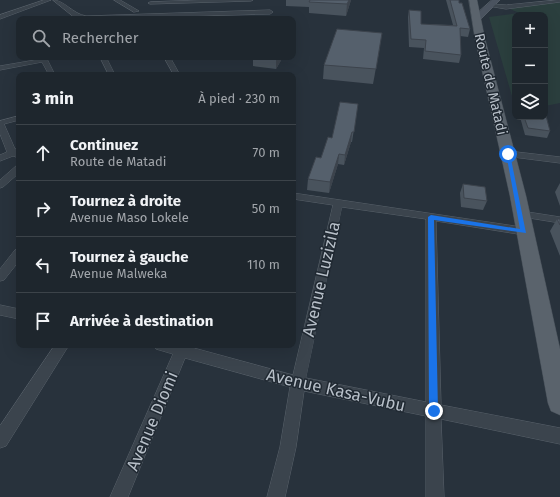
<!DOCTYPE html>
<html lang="fr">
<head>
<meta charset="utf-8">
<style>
  :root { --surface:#1e262d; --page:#262e35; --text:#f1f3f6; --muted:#a1a5aa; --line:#3c4349 }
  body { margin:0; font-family:"Fira Sans",sans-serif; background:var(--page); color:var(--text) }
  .controls { position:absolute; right:12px; top:12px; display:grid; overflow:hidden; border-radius:8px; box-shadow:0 4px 16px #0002 }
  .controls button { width:36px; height:36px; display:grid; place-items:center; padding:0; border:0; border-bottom:1px solid var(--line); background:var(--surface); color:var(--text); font:20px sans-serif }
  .stop { position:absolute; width:12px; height:12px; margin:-9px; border:3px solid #1a73e8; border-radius:50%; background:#fff }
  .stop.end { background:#1a73e8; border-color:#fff; box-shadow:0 1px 4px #0008 }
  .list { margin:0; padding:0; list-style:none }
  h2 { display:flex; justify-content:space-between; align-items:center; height:52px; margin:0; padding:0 16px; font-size:17px }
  h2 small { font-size:13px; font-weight:400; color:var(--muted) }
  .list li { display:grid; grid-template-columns:26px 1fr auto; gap:12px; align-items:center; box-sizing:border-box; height:56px; padding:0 16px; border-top:1px solid var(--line) }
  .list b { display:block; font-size:15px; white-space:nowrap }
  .list p { margin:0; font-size:13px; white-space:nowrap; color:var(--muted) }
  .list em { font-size:13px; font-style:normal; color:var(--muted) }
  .icon { flex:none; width:22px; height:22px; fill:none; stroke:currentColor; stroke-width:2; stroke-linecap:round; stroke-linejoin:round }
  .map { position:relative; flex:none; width:560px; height:497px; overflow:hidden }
  .search { position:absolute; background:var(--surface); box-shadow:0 4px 16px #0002; left:16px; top:16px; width:280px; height:44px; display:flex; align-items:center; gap:10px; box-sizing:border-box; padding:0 14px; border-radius:8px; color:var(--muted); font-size:15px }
  .panel { position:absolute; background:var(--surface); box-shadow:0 4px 16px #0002; left:16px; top:72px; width:280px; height:276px; border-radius:8px }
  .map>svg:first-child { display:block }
</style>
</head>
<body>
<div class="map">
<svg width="560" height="497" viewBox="0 0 560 497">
  <rect width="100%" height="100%" fill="#28323c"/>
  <path fill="#2b3f3e" d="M560,2V103L545,106V15H515V103H514L489,17L519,13L508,8Z"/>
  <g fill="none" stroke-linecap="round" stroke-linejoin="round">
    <g stroke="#59626b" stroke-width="1">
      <g id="street">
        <path d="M44,0H51L0,19V15Z"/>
        <path d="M53,0C64,0 73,14 86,16L270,10L273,12L270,14L83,19L74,17Z"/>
        <path d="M114,0H120L139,11L134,12Z"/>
        <path d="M202,0H253L251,1L150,4L148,3L150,2Z"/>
        <path d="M560,0V2L506,9L488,6L491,4L506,5Z"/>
        <path d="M40,57H46L55,75H49L42,62L0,70V66L41,59Z"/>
        <path d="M100,57H106L115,75H109Z"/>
        <path d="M164,57H170L180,75H174Z"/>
        <path d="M19,116V120L4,124L15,149H19V158L13,156L0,161V155L7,152L0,134V121Z"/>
        <path d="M508,151L560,157V163L505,156L504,154Z"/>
        <path d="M19,165V173L3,187L0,188V180L16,166Z"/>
        <path d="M293,193L528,228L529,231L528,234L524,235L436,221L441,405L560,428V444L441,419L444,497H426V416L304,391L296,447L285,497H267L280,447L290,387L185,358L128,497H110L173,354L156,349L154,345H191L190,347L293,375L333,205L293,199ZM342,207L426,219V402L306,378Z"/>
        <path d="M521,211L560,217V223L517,216L516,214Z"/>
        <path d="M19,249V261L4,280L0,281V269L15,250Z"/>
        <path d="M0,305L19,309V319L0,315Z"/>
        <path d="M55,345H69L6,446L0,448V426Z"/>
      </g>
    </g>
    <g stroke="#59626b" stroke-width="1">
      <path id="secondary" d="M492,0H500L479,21H473V17Z"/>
    </g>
    <g stroke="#444d56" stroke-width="1">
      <path id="primary" d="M469,0H477L485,39L526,196L560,349V415L551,411L548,403L510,196L475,39Z"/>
    </g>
    <use href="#street" fill="#3b444d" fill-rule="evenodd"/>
    <use href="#secondary" fill="#4a535f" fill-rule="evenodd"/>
    <use href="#primary" fill="#5a636c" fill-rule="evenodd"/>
  </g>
  <g fill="#49535d">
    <path d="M286,0H351L346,16L309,13V7L286,6Z"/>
    <path d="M446,0H459V3L470,29L468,37L460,36L461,55L459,63L423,59L424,48L409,47L408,17L409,10L421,24L453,25Z"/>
    <path d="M380,46L373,84L323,79L324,65Z"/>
    <path d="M253,57H283L276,69L253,66Z"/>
    <path d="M358,104L352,142H351L344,165L338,164L329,193L307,190L308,179L332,138Z"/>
    <path d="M520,117H545L550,131L547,138L525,135Z"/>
    <path d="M560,183V206L555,192Z"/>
    <path d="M463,184L487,201L483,210L461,207L460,193Z"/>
    <path d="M557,219H560V256L550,231Z"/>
  </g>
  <g fill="#3c434c">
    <path d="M349,0H351L346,16L347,4Z"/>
    <path d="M277,57H283L276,69V58Z"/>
    <path d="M352,132L351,142L344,165L345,155Z"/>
    <path d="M339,154L338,164L329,193L330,182Z"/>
  </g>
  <g fill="#55606c" stroke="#3c434c">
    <path d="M310,0H349L347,4L309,2Z"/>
    <path d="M450,0H459V3H462L470,29L460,28L461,55L425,51L426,40L411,39L409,10L421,11V24L457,26Z"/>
    <path d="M337,29L382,33L376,69L324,65Z"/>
    <path d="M340,102L358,104L354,132H352L345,155L339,154L330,182L308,179L316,157L321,158L328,137L332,138Z"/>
    <path d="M545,112L550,131L528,128L524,117H545Z"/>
    <path d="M463,184L485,187L487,201L464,198Z"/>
    <path d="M557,219H560V225Z"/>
  </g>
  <path fill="#1a73e8" d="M506,153L510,154L526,233L434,220L438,411L437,414L434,416L431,414L429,411L428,217L431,215L520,229Z"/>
  <g text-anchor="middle" stroke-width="3" stroke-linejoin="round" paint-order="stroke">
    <g font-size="14" fill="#b7bfc8" stroke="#202932">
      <text transform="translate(491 84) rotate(77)" y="5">Route de Matadi</text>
    </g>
    <g font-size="17" fill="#b7bfc8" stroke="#202932">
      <text transform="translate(321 279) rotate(-77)" y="6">Avenue Luzizila</text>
      <text transform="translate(336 390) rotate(13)" y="6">Avenue Kasa-Vubu</text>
      <text transform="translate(152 421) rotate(-67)" y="6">Avenue Diomi</text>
    </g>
  </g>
</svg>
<div class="controls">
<button>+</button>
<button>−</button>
<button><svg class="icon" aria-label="layers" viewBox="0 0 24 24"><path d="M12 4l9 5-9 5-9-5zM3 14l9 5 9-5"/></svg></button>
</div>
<div class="stop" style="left:508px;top:154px"></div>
<div class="stop end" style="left:434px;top:411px"></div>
<div class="search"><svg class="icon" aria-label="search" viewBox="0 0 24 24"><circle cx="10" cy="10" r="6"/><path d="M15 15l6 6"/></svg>Rechercher</div>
<section class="panel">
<h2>3 min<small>À pied · 230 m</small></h2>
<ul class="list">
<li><svg class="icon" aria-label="ahead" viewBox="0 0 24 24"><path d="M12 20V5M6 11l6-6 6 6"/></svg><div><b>Continuez</b><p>Route de Matadi</p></div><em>70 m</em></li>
<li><svg class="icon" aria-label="right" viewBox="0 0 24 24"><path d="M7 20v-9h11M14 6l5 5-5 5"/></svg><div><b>Tournez à droite</b><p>Avenue Maso Lokele</p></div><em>50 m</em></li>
<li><svg class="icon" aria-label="left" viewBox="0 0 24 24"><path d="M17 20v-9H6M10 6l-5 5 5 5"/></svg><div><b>Tournez à gauche</b><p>Avenue Malweka</p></div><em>110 m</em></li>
<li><svg class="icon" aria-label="arrive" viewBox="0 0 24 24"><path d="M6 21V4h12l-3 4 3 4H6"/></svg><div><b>Arrivée à destination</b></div></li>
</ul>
</section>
</div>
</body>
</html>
